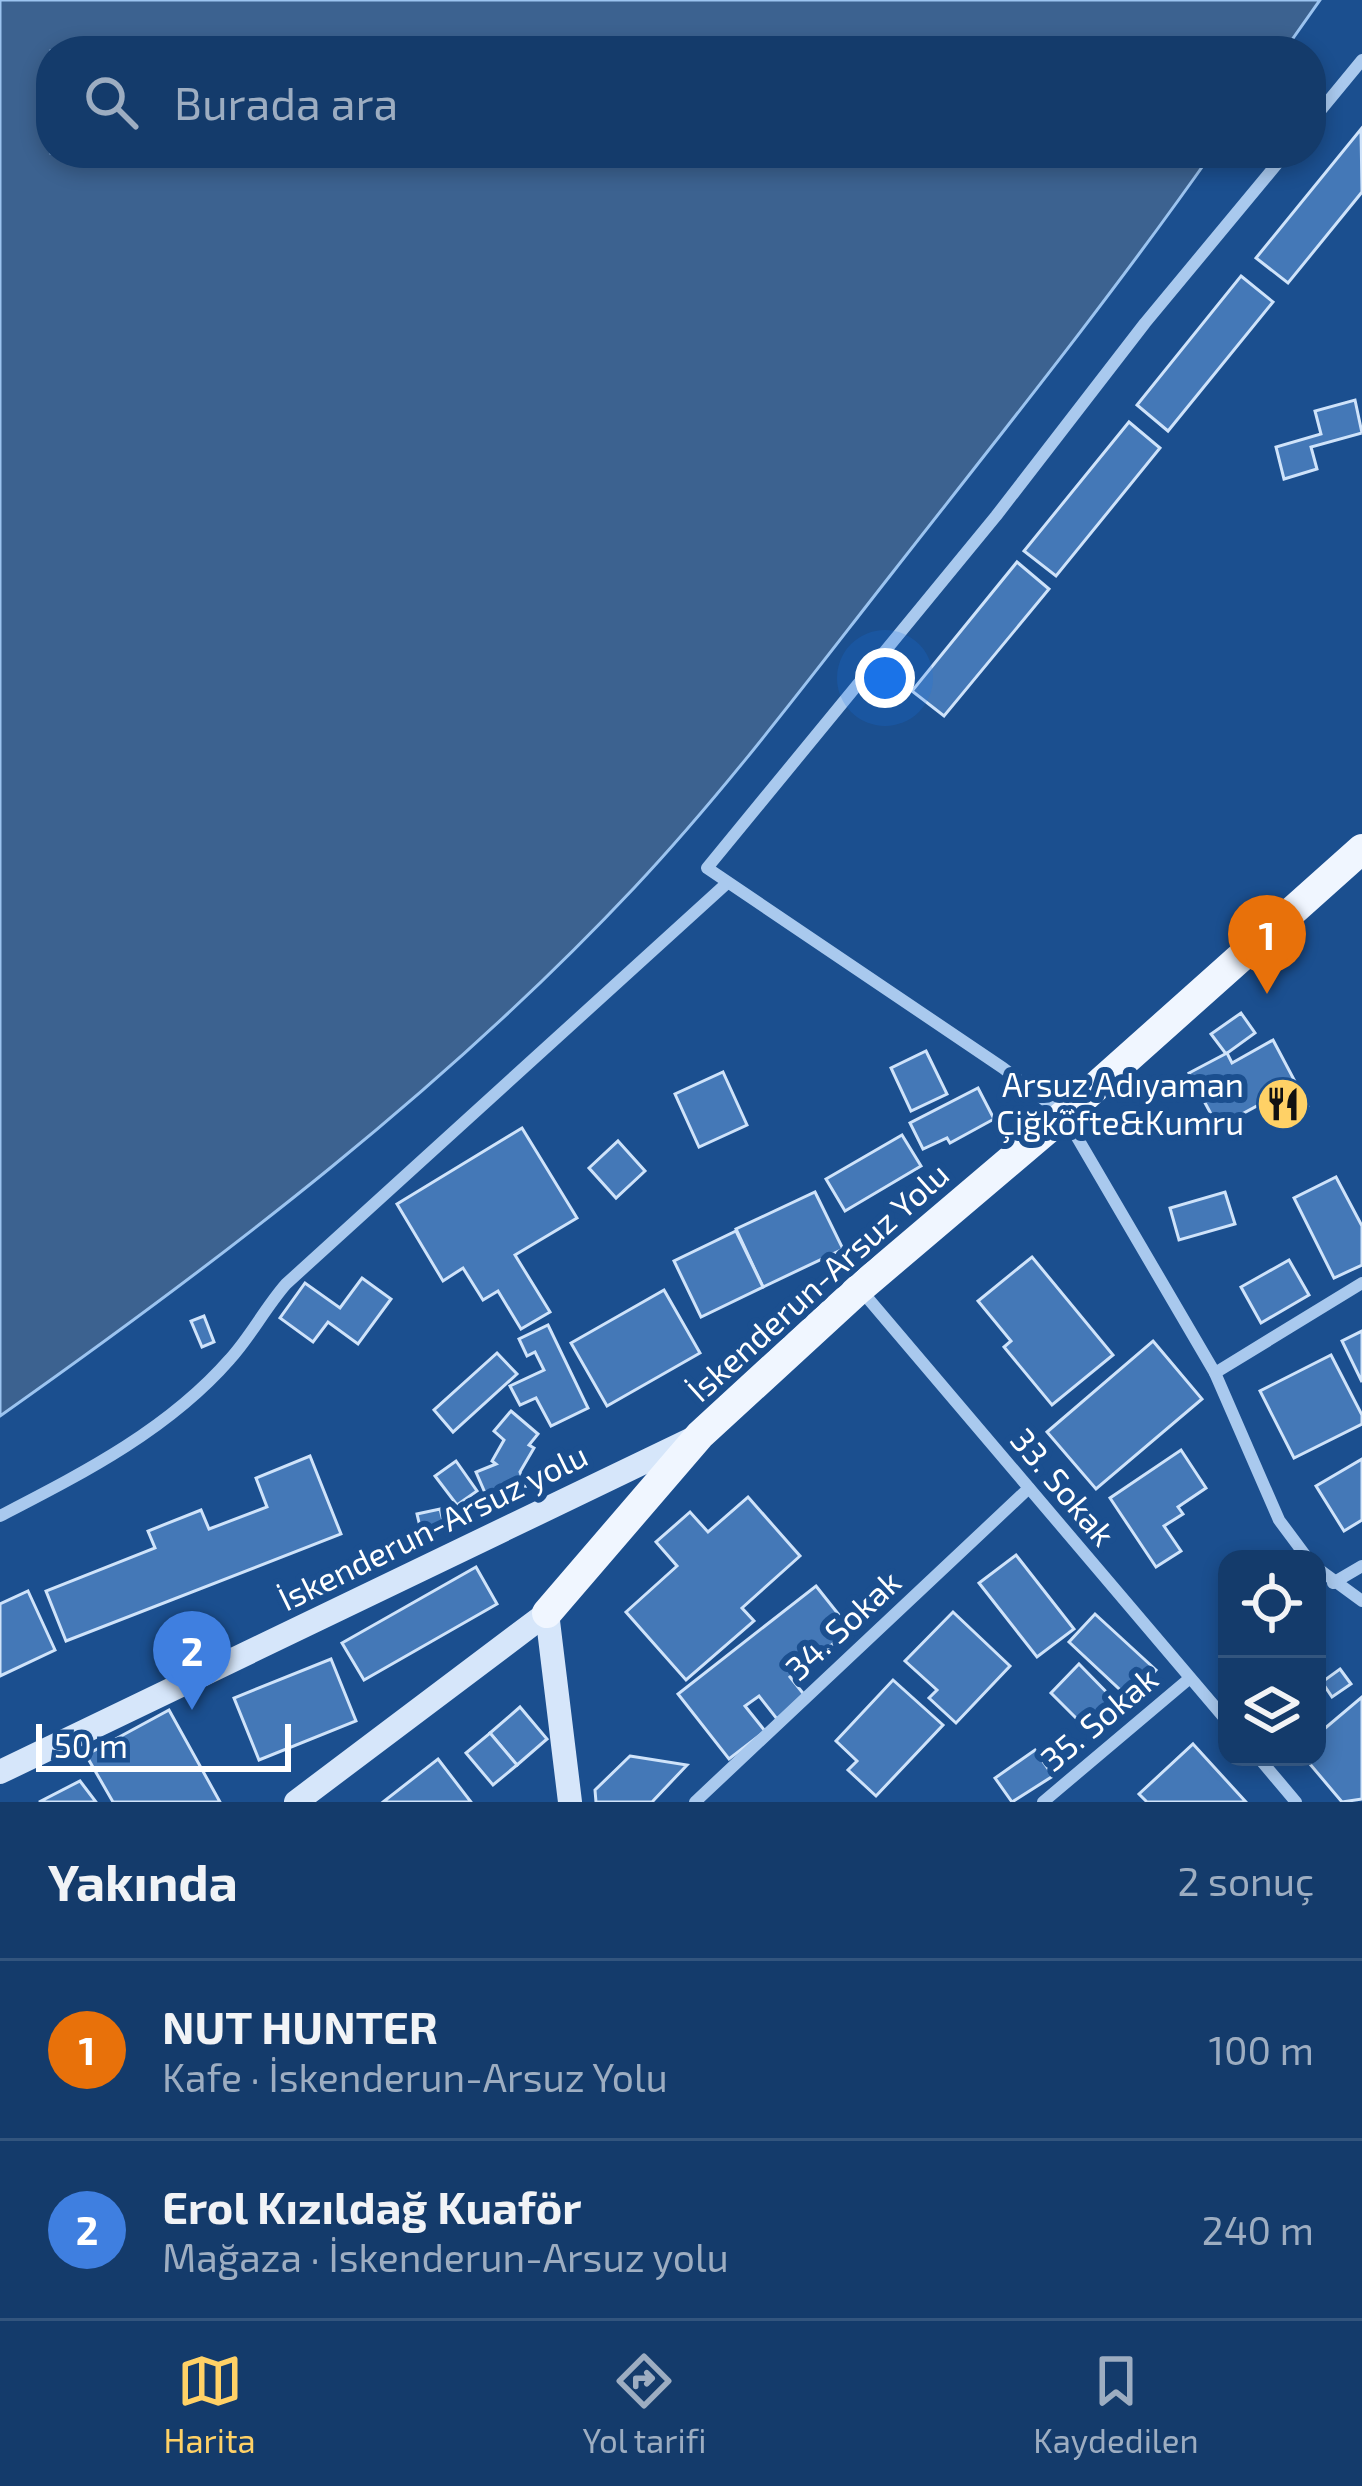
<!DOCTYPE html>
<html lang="tr">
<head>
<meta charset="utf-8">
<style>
  :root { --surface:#143b6b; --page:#1d4271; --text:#f1f3f6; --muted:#9dadc1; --line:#33557e; --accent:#ffd166 }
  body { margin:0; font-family:"Exo 2",sans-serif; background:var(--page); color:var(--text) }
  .controls { position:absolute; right:36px; bottom:36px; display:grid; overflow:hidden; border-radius:24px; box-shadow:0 6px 18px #0003 }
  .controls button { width:108px; height:108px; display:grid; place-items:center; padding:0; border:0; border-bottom:3px solid var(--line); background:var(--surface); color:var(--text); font:60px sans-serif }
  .scale { position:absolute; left:36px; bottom:30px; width:255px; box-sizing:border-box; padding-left:12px; border:6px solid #fff; border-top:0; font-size:33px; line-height:42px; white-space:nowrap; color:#fff; -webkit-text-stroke:9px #1b4f8f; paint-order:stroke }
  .you { position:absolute; left:885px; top:678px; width:42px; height:42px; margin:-30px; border:9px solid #fff; border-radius:50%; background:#1a73e8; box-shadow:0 0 0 18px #1a73e833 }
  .badge { display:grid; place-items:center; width:78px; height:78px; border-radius:50%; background:var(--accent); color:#fff; font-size:39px; font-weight:700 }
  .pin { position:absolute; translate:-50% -99px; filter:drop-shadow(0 3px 6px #0008) }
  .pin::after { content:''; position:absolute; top:63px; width:42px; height:36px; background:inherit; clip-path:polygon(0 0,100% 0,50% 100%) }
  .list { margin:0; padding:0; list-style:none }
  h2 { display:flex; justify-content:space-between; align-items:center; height:156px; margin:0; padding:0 48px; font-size:51px }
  h2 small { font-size:39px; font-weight:400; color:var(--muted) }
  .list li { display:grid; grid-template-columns:78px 1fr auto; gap:36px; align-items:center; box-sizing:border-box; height:180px; padding:0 48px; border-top:3px solid var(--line) }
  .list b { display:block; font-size:45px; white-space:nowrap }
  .list p { margin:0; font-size:39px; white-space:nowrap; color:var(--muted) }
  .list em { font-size:39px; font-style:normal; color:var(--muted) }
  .icon { flex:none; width:66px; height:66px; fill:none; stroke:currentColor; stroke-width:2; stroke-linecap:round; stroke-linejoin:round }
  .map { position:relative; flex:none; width:1362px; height:1802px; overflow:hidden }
  .search { position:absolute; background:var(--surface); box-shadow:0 6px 18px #0003; left:36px; right:36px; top:36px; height:132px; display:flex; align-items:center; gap:30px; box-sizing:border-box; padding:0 42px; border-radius:48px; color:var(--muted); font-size:45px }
  .sheet { height:516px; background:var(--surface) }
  nav { display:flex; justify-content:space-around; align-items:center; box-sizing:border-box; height:168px; border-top:3px solid var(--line); background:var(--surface); font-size:33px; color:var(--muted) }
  nav a { display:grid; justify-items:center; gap:6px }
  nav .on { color:var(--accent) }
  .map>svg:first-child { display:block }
</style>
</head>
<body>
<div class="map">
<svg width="1362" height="1802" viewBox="0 0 1362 1802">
  <rect width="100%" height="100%" fill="#1b4f8f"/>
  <path fill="#3c6290" stroke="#9cc4f0" stroke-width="3" d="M0,0H1320L1284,51H51V153H1212C1111,297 1001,434 893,572C809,679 727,789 634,888C446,1088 224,1258 0,1416Z"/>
  <g fill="#4478b7" stroke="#cfe3fa" stroke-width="3">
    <path d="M1361,129L1362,192L1288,283L1256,258Z"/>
    <path d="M1241,276L1273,302L1168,431L1137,405Z"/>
    <path d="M1355,400L1362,433L1311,447L1317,469L1284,479L1276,447L1321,434L1315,411Z"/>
    <path d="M1129,422L1160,448L1056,576L1024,551Z"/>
    <path d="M1017,562L1049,589L944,716L912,691Z"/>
    <path d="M1241,1013L1255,1033L1226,1054L1211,1034Z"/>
    <path d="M1273,1040L1308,1106L1289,1115L1277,1095L1218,1127L1189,1073L1227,1053L1232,1063Z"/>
    <path d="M926,1051L947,1094L911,1111L891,1068Z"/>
    <path d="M723,1072L747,1125L699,1147L675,1094Z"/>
    <path d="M978,1088L994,1119L950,1143L947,1138L923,1149L910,1123Z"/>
    <path d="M522,1128L577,1218L515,1255L550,1312L521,1329L498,1291L483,1300L463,1268L443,1281L397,1204Z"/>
    <path d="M902,1135L921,1166L845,1211L826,1179Z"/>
    <path d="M618,1141L645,1171L616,1198L589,1168Z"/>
    <path d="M1336,1177L1362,1226V1265L1334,1278L1294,1198Z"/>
    <path d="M815,1192L843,1249L763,1287L736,1229Z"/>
    <path d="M1225,1192L1235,1224L1179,1240L1170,1208Z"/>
    <path d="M736,1231L763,1287L701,1317L674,1261Z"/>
    <path d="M1032,1257L1113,1355L1052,1405L1004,1347L1011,1341L978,1301Z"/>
    <path d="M1289,1260L1309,1295L1261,1323L1241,1287Z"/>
    <path d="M362,1278L391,1299L358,1344L328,1322L313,1342L280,1318L305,1283L340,1308Z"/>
    <path d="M664,1290L700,1353L607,1406L571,1343Z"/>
    <path d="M204,1316L214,1342L202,1347L191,1321Z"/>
    <path d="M548,1325L588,1408L551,1426L536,1398L520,1405L510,1386L544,1370L535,1352L527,1356L519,1339Z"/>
    <path d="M1362,1331V1382L1342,1341Z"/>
    <path d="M1153,1341L1202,1399L1096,1489L1047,1432Z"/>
    <path d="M497,1353L517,1374L453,1432L434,1410Z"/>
    <path d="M1331,1355L1362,1415V1424L1294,1458L1260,1391Z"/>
    <path d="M511,1411L538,1434L529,1445L534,1448L520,1472L525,1487L489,1502L476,1472L496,1464L492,1461L504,1440L494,1431Z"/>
    <path d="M1181,1450L1206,1488L1178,1507L1183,1514L1164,1526L1181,1551L1156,1567L1110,1498Z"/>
    <path d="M310,1456L341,1534L66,1641L46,1591L155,1548L148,1531L201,1510L209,1529L267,1507L256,1478Z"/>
    <path d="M1362,1459V1520L1344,1531L1316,1486Z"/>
    <path d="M456,1461L477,1491L457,1505L435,1476Z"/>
    <path d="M748,1497L800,1556L742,1608L754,1621L686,1680L626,1612L677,1566L656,1542L690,1512L708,1532Z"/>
    <path d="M440,1509L445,1529L422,1535L417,1514Z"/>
    <path d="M1016,1555L1074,1629L1037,1657L979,1583Z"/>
    <path d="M476,1567L497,1604L364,1680L342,1643Z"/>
    <path d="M816,1586L851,1630L790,1677L806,1697L777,1719L759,1696L745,1706L765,1731L729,1759L678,1694Z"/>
    <path d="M28,1591L55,1650L0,1676V1604Z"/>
    <path d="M953,1612L1010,1666L956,1723L929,1698L937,1690L905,1661Z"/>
    <path d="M1095,1614L1156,1670L1130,1699L1069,1642Z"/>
    <path d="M331,1659L356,1721L259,1760L234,1698Z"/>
    <path d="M1079,1664L1119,1705L1090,1732L1051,1693Z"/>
    <path d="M1340,1669L1351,1684L1332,1697L1322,1682Z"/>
    <path d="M893,1680L943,1725L876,1796L848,1770L857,1761L836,1741Z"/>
    <path d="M1362,1697V1799L1342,1802L1304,1757H1317V1735Z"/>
    <path d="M520,1707L547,1739L517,1765L490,1733Z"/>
    <path d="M169,1710L220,1802H113L86,1755Z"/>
    <path d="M490,1733L517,1765L493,1785L466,1753Z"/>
    <path d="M1193,1744L1246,1802H1147L1139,1794Z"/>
    <path d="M1035,1750L1053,1776L1012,1802L995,1778Z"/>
    <path d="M630,1756L687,1765L652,1802H596L595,1790Z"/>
    <path d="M438,1759L471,1802H383Z"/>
    <path d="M80,1781L96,1802H39Z"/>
  </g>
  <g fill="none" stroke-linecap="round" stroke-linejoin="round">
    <g stroke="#a9c9ee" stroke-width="12">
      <path d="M1311,122L1362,60"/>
      <path d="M1286,153L1145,323L996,516L707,868L1003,1068L1064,1115L1215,1373L1279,1520L1308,1559"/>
      <path d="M860,1289L1227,1721"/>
      <path d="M1215,1373L1362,1283"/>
      <path d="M0,1516C83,1473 168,1430 230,1359C251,1336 265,1308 286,1284L726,884"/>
      <path d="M1317,1568L1362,1601"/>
      <path d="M1333,1583L1362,1566"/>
      <path d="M1258,1757L1296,1802"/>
      <path d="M695,1802L1029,1488"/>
      <path d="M1043,1802L1190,1678"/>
    </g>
    <g stroke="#d6e6fa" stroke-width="24">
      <path d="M547,1613L570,1802"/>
      <path d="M0,1772L692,1439"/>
      <path d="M296,1802L547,1613"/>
    </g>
    <path stroke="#f0f6ff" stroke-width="30" d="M547,1613L700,1435L859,1289L1064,1115L1362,849"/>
  </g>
  <defs>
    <g id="restaurant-disc" transform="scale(2.7)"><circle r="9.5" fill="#ffd166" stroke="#1b4f8f"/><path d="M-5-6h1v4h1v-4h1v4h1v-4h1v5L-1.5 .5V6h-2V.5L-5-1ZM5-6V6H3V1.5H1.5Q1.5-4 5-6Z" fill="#111"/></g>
  </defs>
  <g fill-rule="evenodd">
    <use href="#restaurant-disc" x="1283" y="1104"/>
  </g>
  <g text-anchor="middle" stroke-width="12" stroke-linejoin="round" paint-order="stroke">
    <g font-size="33" fill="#fff" stroke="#1b4f8f" text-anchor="end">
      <text x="1244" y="1097">Arsuz Adıyaman<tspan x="1244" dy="38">Çiğköfte&amp;Kumru</tspan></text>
    </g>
    <g font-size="33" fill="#fff" stroke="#1b4f8f">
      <text transform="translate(818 1282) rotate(-42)" y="12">İskenderun-Arsuz Yolu</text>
      <text transform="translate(1063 1487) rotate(50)" y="12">33. Sokak</text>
      <text transform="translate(433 1527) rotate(-26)" y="12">İskenderun-Arsuz yolu</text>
      <text transform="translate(843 1625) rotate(-43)" y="12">34. Sokak</text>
      <text transform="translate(1099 1719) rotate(-40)" y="12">35. Sokak</text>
    </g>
  </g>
</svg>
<div class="controls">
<button><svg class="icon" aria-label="locate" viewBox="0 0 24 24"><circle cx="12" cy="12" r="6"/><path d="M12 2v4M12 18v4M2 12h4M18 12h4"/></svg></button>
<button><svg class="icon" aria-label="layers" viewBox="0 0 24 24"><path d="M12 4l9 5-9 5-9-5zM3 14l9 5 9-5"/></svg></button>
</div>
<div class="scale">50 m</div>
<div class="you"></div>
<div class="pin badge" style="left:1267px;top:994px;background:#e8710a">1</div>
<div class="pin badge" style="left:192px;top:1710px;background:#3f7fe0">2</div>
<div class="search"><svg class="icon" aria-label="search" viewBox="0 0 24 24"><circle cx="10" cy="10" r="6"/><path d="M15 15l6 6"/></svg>Burada ara</div>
</div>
<section class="sheet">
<h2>Yakında<small>2 sonuç</small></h2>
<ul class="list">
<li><span class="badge" style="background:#e8710a">1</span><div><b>NUT HUNTER</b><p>Kafe · İskenderun-Arsuz Yolu</p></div><em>100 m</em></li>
<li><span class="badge" style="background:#3f7fe0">2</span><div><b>Erol Kızıldağ Kuaför</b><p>Mağaza · İskenderun-Arsuz yolu</p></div><em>240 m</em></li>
</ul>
</section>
<nav>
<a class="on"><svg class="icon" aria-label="map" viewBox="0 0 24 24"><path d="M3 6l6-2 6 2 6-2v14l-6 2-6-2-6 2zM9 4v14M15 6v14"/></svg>Harita</a>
<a><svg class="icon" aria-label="directions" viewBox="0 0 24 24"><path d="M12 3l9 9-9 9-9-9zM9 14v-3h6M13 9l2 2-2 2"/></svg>Yol tarifi</a>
<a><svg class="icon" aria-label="saved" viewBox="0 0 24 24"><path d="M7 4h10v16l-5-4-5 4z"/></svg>Kaydedilen</a>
</nav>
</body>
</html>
